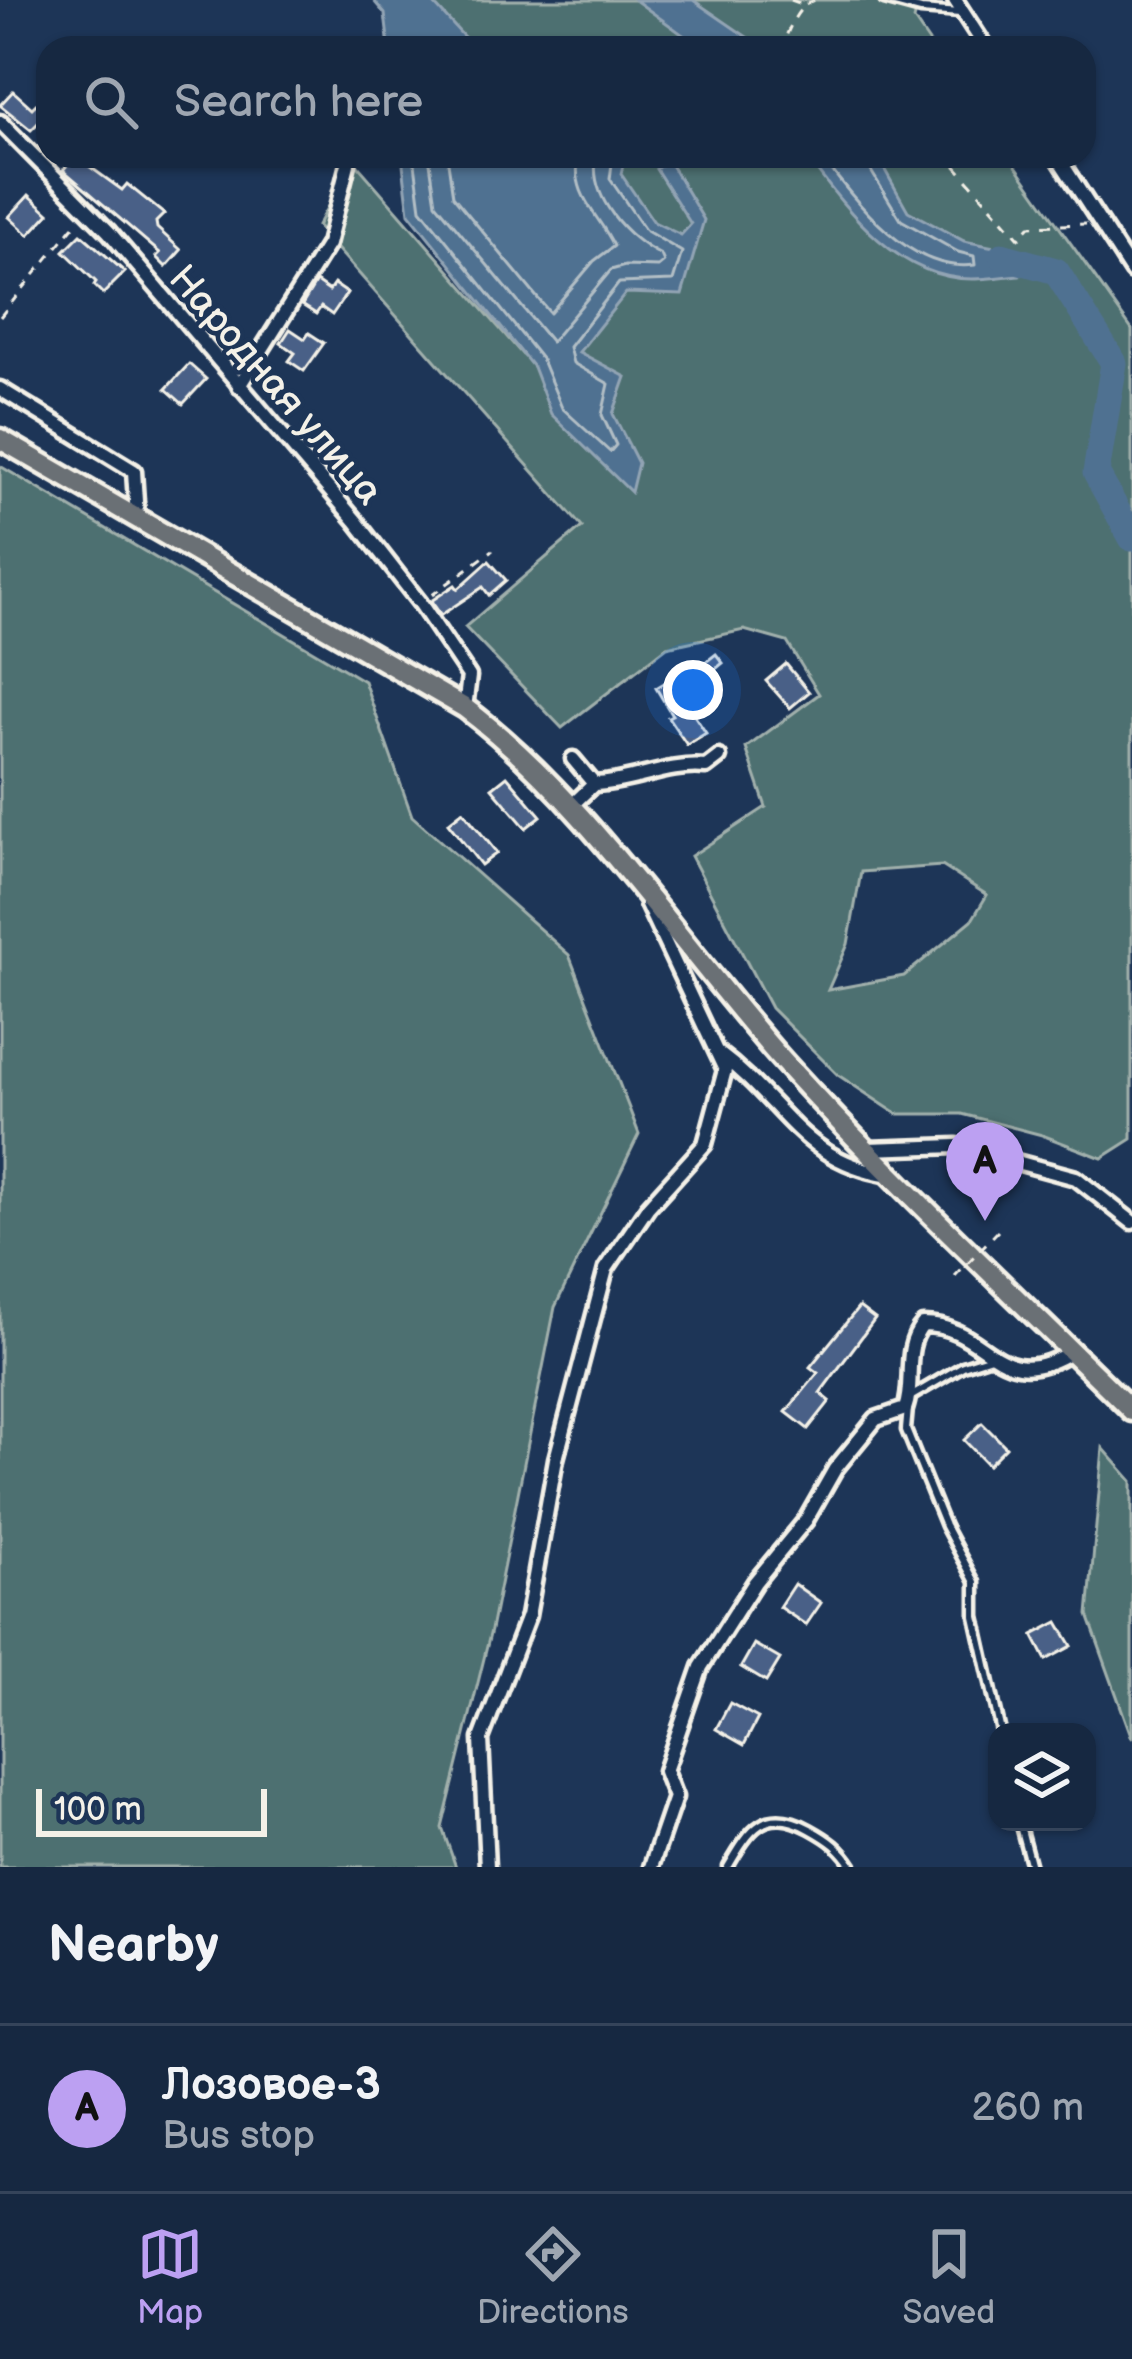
<!DOCTYPE html>
<html lang="en">
<head>
<meta charset="utf-8">
<style>
  :root { --surface:#162841; --page:#23344c; --text:#f1f3f6; --muted:#9ea6b1; --line:#35445a; --accent:#bca0f2 }
  body { margin:0; font-family:"Balsamiq Sans",sans-serif; background:var(--page); color:var(--text) }
  .controls { position:absolute; right:36px; bottom:36px; display:grid; overflow:hidden; border-radius:24px; box-shadow:0 3px 9px #0004 }
  .controls button { width:108px; height:108px; display:grid; place-items:center; padding:0; border:0; border-bottom:3px solid var(--line); background:var(--surface); color:var(--text); font:60px sans-serif }
  .scale { position:absolute; left:36px; bottom:30px; width:231px; box-sizing:border-box; padding-left:12px; border:6px solid #f4f1e8; border-top:0; font-size:33px; line-height:42px; white-space:nowrap; color:#f4f1e8; -webkit-text-stroke:9px #1d3557; paint-order:stroke }
  .you { position:absolute; left:693px; top:690px; width:42px; height:42px; margin:-30px; border:9px solid #fff; border-radius:50%; background:#1a73e8; box-shadow:0 0 0 18px #1a73e833 }
  .badge { display:grid; place-items:center; width:78px; height:78px; border-radius:50%; background:var(--accent); color:#111; font-size:39px; font-weight:700 }
  .pin { position:absolute; translate:-50% -99px; filter:drop-shadow(0 3px 6px #0008) }
  .pin::after { content:''; position:absolute; top:63px; width:42px; height:36px; background:inherit; clip-path:polygon(0 0,100% 0,50% 100%) }
  .list { margin:0; padding:0; list-style:none }
  h2 { display:flex; justify-content:space-between; align-items:center; height:156px; margin:0; padding:0 48px; font-size:51px }
  h2 small { font-size:39px; font-weight:400; color:var(--muted) }
  .list li { display:grid; grid-template-columns:78px 1fr auto; gap:36px; align-items:center; box-sizing:border-box; height:168px; padding:0 48px; border-top:3px solid var(--line) }
  .list b { display:block; font-size:45px; white-space:nowrap }
  .list p { margin:0; font-size:39px; white-space:nowrap; color:var(--muted) }
  .list em { font-size:39px; font-style:normal; color:var(--muted) }
  .icon { flex:none; width:66px; height:66px; fill:none; stroke:currentColor; stroke-width:2; stroke-linecap:round; stroke-linejoin:round }
  .map { position:relative; flex:none; width:1132px; height:1867px; overflow:hidden }
  .search { position:absolute; background:var(--surface); box-shadow:0 3px 9px #0004; left:36px; right:36px; top:36px; height:132px; display:flex; align-items:center; gap:30px; box-sizing:border-box; padding:0 42px; border-radius:36px; color:var(--muted); font-size:45px }
  .sheet { height:324px; background:var(--surface) }
  nav { display:flex; justify-content:space-around; align-items:center; box-sizing:border-box; height:168px; border-top:3px solid var(--line); background:var(--surface); font-size:33px; color:var(--muted) }
  nav a { display:grid; justify-items:center; gap:6px }
  nav .on { color:var(--accent) }
  .map>svg:first-child { display:block }
</style>
</head>
<body>
<div class="map">
<svg width="1132" height="1867" viewBox="0 0 1132 1867">
  <rect width="100%" height="100%" fill="#1d3557"/>
  <filter id="ink" filterUnits="userSpaceOnUse"><feTurbulence type="fractalNoise" baseFrequency=".00833" numOctaves="2"/><feDisplacementMap in="SourceGraphic" scale="24" xChannelSelector="R" yChannelSelector="G"/><feConvolveMatrix kernelMatrix="1 2 1 2 8 2 1 2 1" color-interpolation-filters="sRGB"/></filter>
  <g filter="url(#ink)">
    <g fill="#4e7071" stroke="#a1b0ac" stroke-width="3" fill-rule="evenodd">
      <path d="M442,0H919L914,20L933,48H448L419,5Z"/>
      <path d="M520,156H1009L1132,330V1139L1102,1158L1042,1135L962,1114H897L838,1075L771,1008L691,856L766,807L746,748L819,694L787,642L744,630L667,647L562,728L465,627L582,527L317,226L353,160L521,353ZM942,866L987,895L972,920L904,976L828,990L848,944L861,872Z"/>
      <path d="M0,466L364,681L412,816L569,955L639,1134L555,1307L491,1630L442,1828L456,1867H0Z"/>
      <path d="M1103,1448L1132,1481V1738L1088,1615Z"/>
    </g>
    <g fill="#507191" stroke="#92a4b4" stroke-width="3">
      <path d="M373,0H464L434,4L474,48H389L385,14Z"/>
      <path d="M635,0H693L763,48H687L686,37Z"/>
      <path d="M402,156H625L621,174L654,222L681,235L691,224L656,169L668,160L704,220L682,295L626,293L579,352L626,377L613,414L638,463L631,492L551,414L533,367L409,213Z"/>
      <path d="M806,156H877L908,211L964,241L1035,255L1037,273C1016,275 993,279 972,279C897,279 847,210 806,156Z"/>
    </g>
    <g fill="none" stroke-linecap="round" stroke-linejoin="round">
      <g stroke="#b2bec5" stroke-width="3">
        <path d="M414,156L421,209L542,360L562,408L610,452L616,445L602,415L609,384L573,363L569,347L619,283L673,281L682,252L645,230L610,179L613,156"/>
        <path d="M429,156L436,203L551,342L611,270L625,266L658,267L664,262L661,255C628,239 587,196 597,156"/>
        <path d="M447,156L453,196L550,313L594,261L614,246C599,214 570,195 579,156"/>
        <path d="M821,156C856,202 910,274 975,265L974,256L958,252L901,220L868,166L867,156"/>
      </g>
      <path stroke="#507191" stroke-width="27" d="M1002,256L1056,271L1114,363L1096,473L1132,538"/>
    </g>
    <g fill="#496187" stroke="#f4f1e8" stroke-width="3">
      <path d="M13,91L32,108L36,104L47,114L31,130L0,105Z"/>
      <path d="M75,156L122,190L127,184L164,214L156,222L157,228L181,250L166,267L156,257L160,253L63,170Z"/>
      <path d="M29,195L49,213L29,235L9,217Z"/>
      <path d="M81,234L125,272L103,294L94,285L96,282L64,251Z"/>
      <path d="M316,282L329,291L334,284L347,293L332,315L321,307L316,314L302,305Z"/>
      <path d="M290,329L305,339L309,333L324,343L304,371L289,361L295,353L281,343Z"/>
      <path d="M189,364L206,379L183,404L166,389Z"/>
      <path d="M489,561L506,580L489,595L483,587L441,615L431,601L455,585L458,589Z"/>
      <path d="M716,654L723,663L686,693L689,697L684,700L706,733L687,745L668,717L672,715L656,688L676,676L680,682Z"/>
      <path d="M786,664L809,692L790,708L766,681Z"/>
      <path d="M507,776L541,816L526,828L492,788Z"/>
      <path d="M463,811L497,853L481,865L448,823Z"/>
      <path d="M859,1307L875,1319L820,1393L830,1401L808,1429L786,1412L818,1373L810,1367Z"/>
      <path d="M982,1423L1006,1447L988,1465L964,1440Z"/>
      <path d="M794,1584L821,1603L806,1625L779,1607Z"/>
      <path d="M1058,1622L1072,1646L1046,1660L1033,1635Z"/>
      <path d="M754,1644L780,1659L766,1682L741,1667Z"/>
      <path d="M730,1703L758,1718L744,1745L716,1729Z"/>
    </g>
    <g fill="none" stroke-linecap="round" stroke-linejoin="round">
      <g stroke="#f4f1e8" stroke-width="15">
        <g id="lane">
          <path d="M884,0L921,10L960,13"/>
          <path d="M912,1396L963,1366L991,1357"/>
          <path d="M908,1408L906,1430L945,1526L975,1582V1616L1001,1732"/>
          <path d="M1019,1822L1031,1867"/>
          <path d="M728,1867C750,1829 765,1805 810,1829C830,1840 841,1848 853,1867"/>
        </g>
      </g>
      <g stroke="#f4f1e8" stroke-width="21">
        <g id="street">
          <path d="M955,0L986,48"/>
          <path d="M0,122L109,232L356,521L420,603L469,676L465,708"/>
          <path d="M1057,156L1132,272"/>
          <path d="M239,386L328,244L348,164"/>
          <path d="M0,389L134,471L137,517"/>
          <path d="M573,759L594,784"/>
          <path d="M570,807L594,784C632,783 668,763 706,767L719,757"/>
          <path d="M717,1052C785,1102 801,1162 891,1175"/>
          <path d="M868,1149L957,1146L1076,1178L1132,1222"/>
          <path d="M487,1867L481,1739L528,1616L556,1459L606,1269L648,1207L705,1144L725,1070L647,904"/>
          <path d="M651,1867L675,1797L665,1771L701,1667L755,1582L806,1520L835,1469L876,1419L905,1409C915,1383 902,1348 923,1325C989,1325 996,1398 1072,1351"/>
        </g>
      </g>
      <g stroke="#f4f1e8" stroke-width="27">
        <path id="primary" d="M0,439L465,708C587,800 681,947 783,1061C893,1183 1015,1295 1132,1411"/>
      </g>
      <g stroke="#f4f1e8" stroke-width="3" stroke-dasharray="9 9" stroke-linecap="butt">
        <path d="M791,0L802,4"/>
        <path d="M790,48L783,43C791,26 796,7 815,0"/>
        <path d="M940,156L954,164L1019,238L1030,226L1086,224"/>
        <path d="M0,317L78,221"/>
        <path d="M432,595L493,550"/>
      </g>
      <use href="#lane" stroke="#1d3557" stroke-width="6"/>
      <use href="#street" stroke="#1d3557" stroke-width="12"/>
      <use href="#primary" stroke="#6b6f75" stroke-width="18"/>
      <path stroke="#f4f1e8" stroke-width="3" stroke-dasharray="9 9" stroke-linecap="butt" d="M955,1276L998,1231"/>
    </g>
  </g>
  <g text-anchor="middle" stroke-width="9" stroke-linejoin="round" paint-order="stroke">
    <g font-size="39" fill="#f4f1e8" stroke="#1d3557">
      <text transform="translate(277 384) rotate(49)" y="14">Народная улица</text>
    </g>
  </g>
</svg>
<div class="controls">
<button><svg class="icon" aria-label="layers" viewBox="0 0 24 24"><path d="M12 4l9 5-9 5-9-5zM3 14l9 5 9-5"/></svg></button>
</div>
<div class="scale">100 m</div>
<div class="you"></div>
<div class="pin badge" style="left:985px;top:1221px">A</div>
<div class="search"><svg class="icon" aria-label="search" viewBox="0 0 24 24"><circle cx="10" cy="10" r="6"/><path d="M15 15l6 6"/></svg>Search here</div>
</div>
<section class="sheet">
<h2>Nearby<small></small></h2>
<ul class="list">
<li><span class="badge">A</span><div><b>Лозовое-3</b><p>Bus stop</p></div><em>260 m</em></li>
</ul>
</section>
<nav>
<a class="on"><svg class="icon" aria-label="map" viewBox="0 0 24 24"><path d="M3 6l6-2 6 2 6-2v14l-6 2-6-2-6 2zM9 4v14M15 6v14"/></svg>Map</a>
<a><svg class="icon" aria-label="directions" viewBox="0 0 24 24"><path d="M12 3l9 9-9 9-9-9zM9 14v-3h6M13 9l2 2-2 2"/></svg>Directions</a>
<a><svg class="icon" aria-label="saved" viewBox="0 0 24 24"><path d="M7 4h10v16l-5-4-5 4z"/></svg>Saved</a>
</nav>
</body>
</html>
